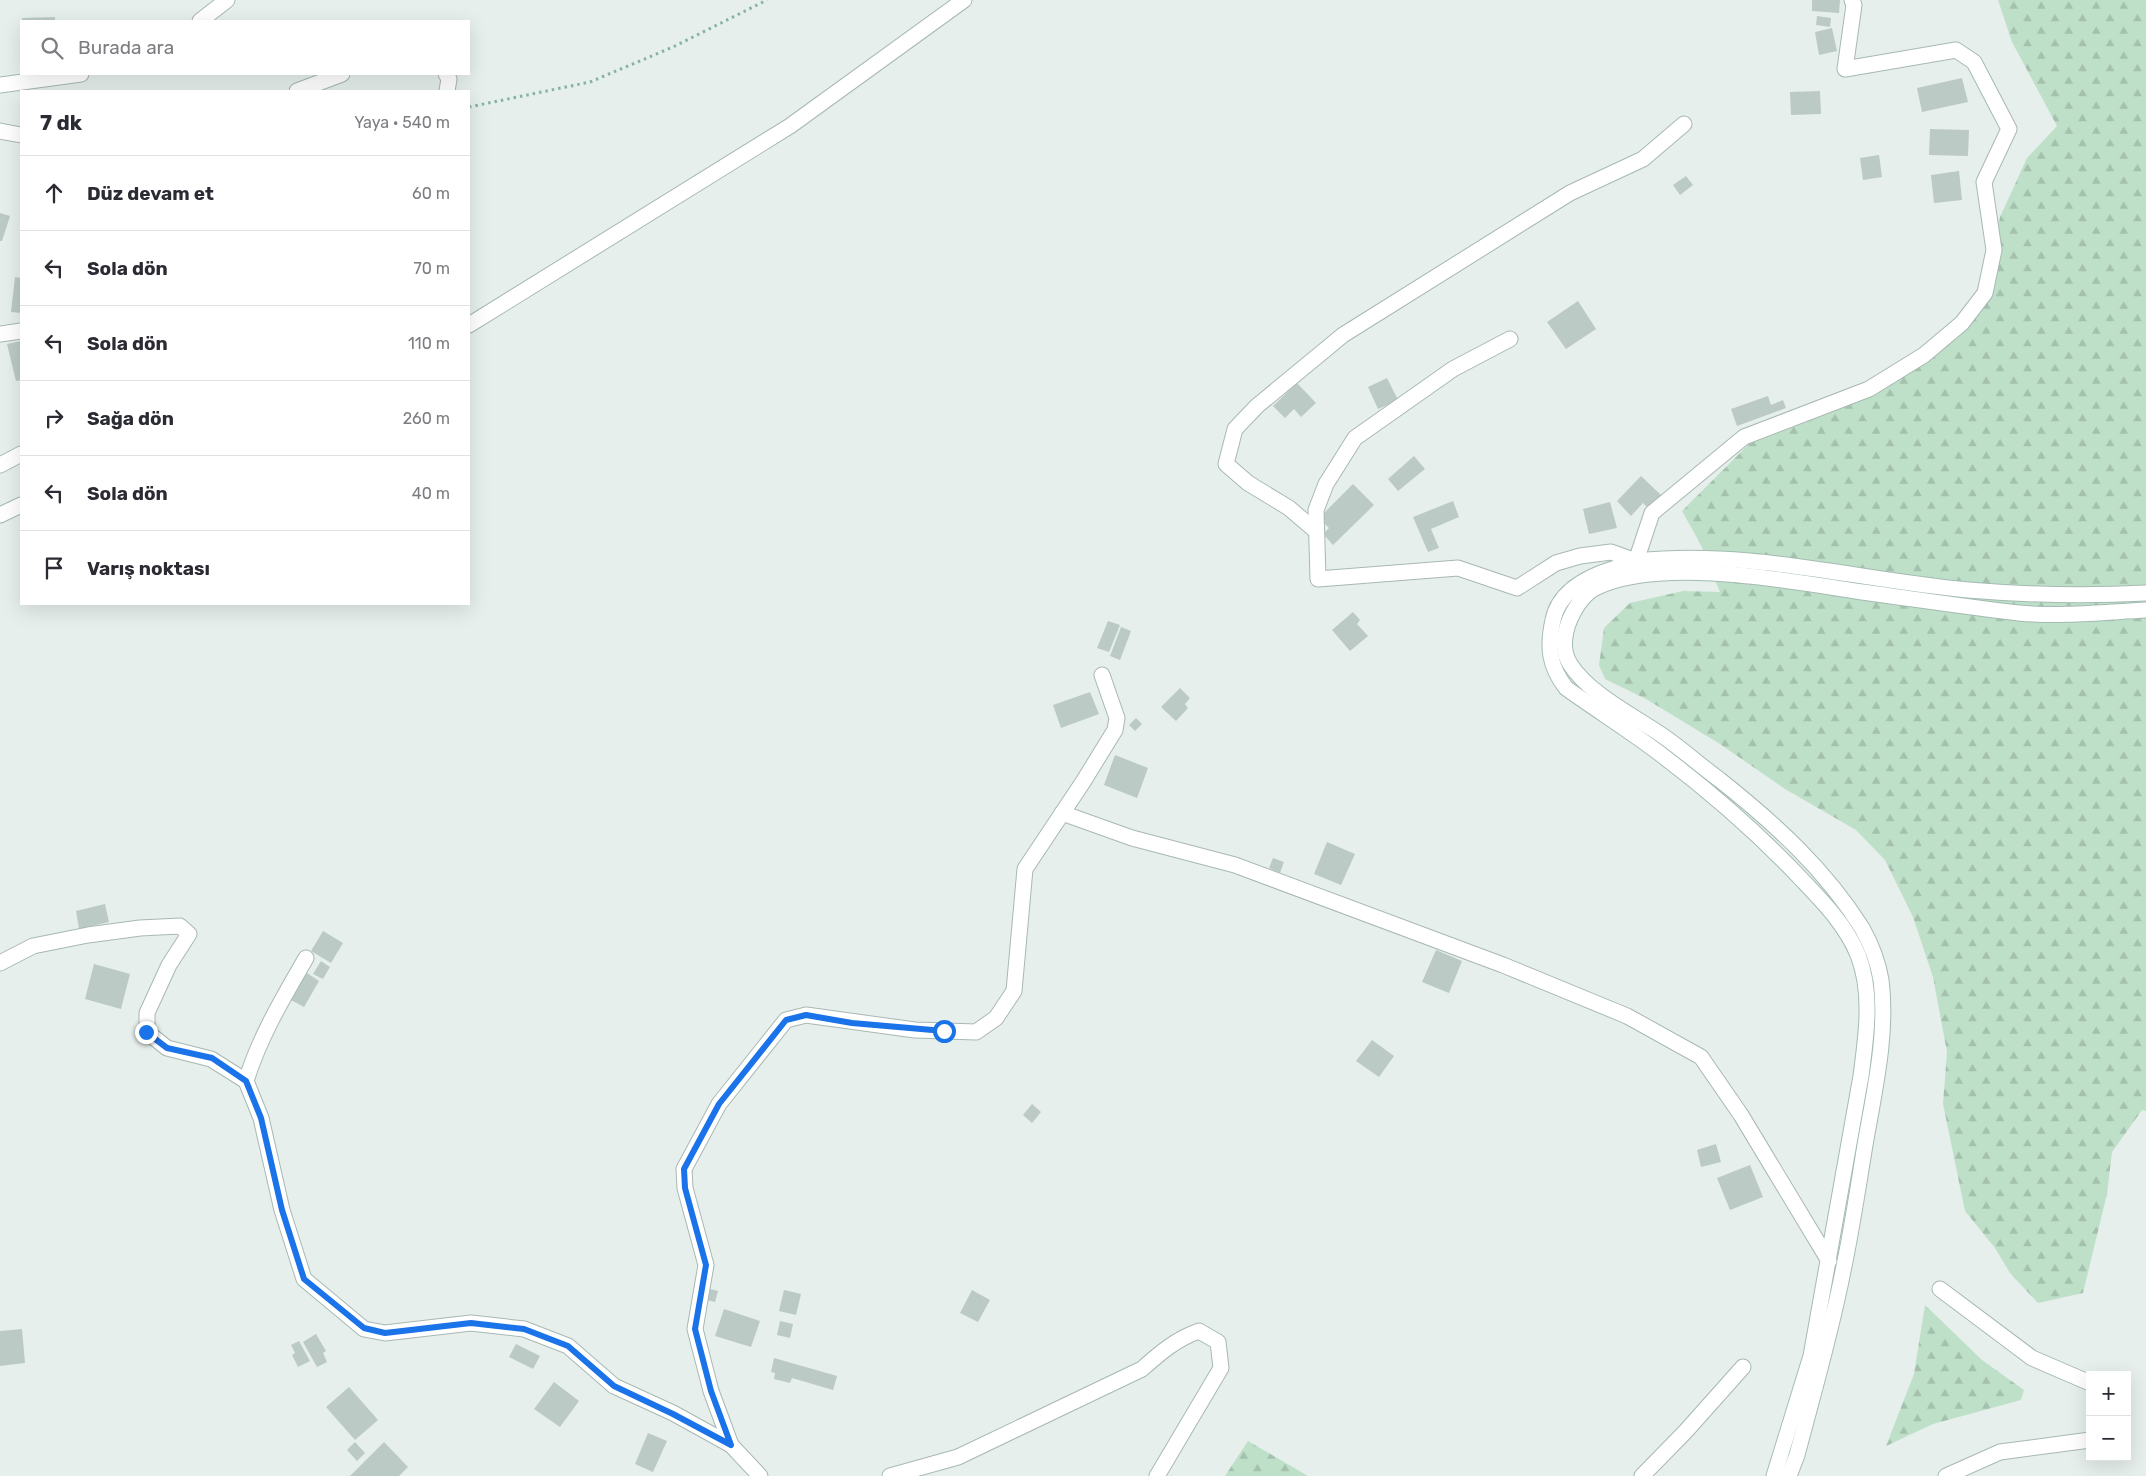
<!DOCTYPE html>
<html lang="tr">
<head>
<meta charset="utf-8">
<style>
  :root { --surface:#fff; --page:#f7f7f7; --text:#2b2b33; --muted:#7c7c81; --line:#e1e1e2 }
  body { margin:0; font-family:Rubik,sans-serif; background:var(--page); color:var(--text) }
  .controls { position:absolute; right:15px; bottom:15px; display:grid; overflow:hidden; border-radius:0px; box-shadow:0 5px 20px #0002 }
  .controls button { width:45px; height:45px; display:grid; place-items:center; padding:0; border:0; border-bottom:1px solid var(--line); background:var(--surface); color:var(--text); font:25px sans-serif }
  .stop { position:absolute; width:15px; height:15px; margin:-11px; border:4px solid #1a73e8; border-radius:50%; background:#fff }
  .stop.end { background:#1a73e8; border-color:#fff; box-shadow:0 1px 5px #0008 }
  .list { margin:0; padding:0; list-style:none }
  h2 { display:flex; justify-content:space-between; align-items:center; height:65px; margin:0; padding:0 20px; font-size:21px }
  h2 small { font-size:16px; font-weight:400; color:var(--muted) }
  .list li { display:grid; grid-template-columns:32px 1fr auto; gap:15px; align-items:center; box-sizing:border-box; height:75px; padding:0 20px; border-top:1px solid var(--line) }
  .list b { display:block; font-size:19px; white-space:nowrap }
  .list em { font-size:16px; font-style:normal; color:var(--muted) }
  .icon { flex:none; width:28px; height:28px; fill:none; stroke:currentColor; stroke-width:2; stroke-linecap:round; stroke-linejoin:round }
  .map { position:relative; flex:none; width:2146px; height:1476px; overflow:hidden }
  .search { position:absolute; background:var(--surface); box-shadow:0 5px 20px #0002; left:20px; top:20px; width:450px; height:55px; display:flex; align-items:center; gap:12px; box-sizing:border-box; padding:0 18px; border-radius:0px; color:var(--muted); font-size:19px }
  .panel { position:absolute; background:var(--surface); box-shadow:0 5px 20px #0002; left:20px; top:90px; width:450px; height:515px; border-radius:0px }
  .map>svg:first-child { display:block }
</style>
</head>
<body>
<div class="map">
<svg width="2146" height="1476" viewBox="0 0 2146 1476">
  <defs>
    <pattern id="forest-firs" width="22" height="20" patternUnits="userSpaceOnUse" patternTransform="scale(1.25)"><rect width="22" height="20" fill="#bfe0c8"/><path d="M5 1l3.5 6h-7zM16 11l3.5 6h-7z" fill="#a4c1ad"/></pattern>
  </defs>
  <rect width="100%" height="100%" fill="#e6efeb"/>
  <g fill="url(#forest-firs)">
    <path d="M1998,0H2146V1111L2142,1110L2112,1152L2107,1194L2083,1293L2038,1303L2010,1273L1995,1248L1965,1211L1943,1104L1947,1052L1933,977L1913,917L1885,860L1856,830L1785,789L1720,744L1646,699L1605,679L1599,665L1604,628L1630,603L1683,591L1720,592L1701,545L1682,511L1749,444L1885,389L1983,305L2000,217L2027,158L2057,126L2012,42Z"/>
    <path d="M1925,1305L1982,1360L2024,1390L2021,1400L1933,1424L1886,1446L1914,1374Z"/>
    <path d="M1248,1441L1308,1476H1225Z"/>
  </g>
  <g fill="#bbcac4">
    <path d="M1812,0H1840L1839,13L1812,11Z"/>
    <path d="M1817,16L1831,18L1830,27L1816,25Z"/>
    <path d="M55,17V21H22V18Z"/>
    <path d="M1832,28L1837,51L1819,55L1815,32Z"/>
    <path d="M1962,78L1968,102L1922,112L1917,88Z"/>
    <path d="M1820,91L1821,114L1791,115L1790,92Z"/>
    <path d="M1930,129L1969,130L1968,156L1929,155Z"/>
    <path d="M1879,155L1882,177L1863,180L1860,158Z"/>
    <path d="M1959,171L1962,200L1934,203L1931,175Z"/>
    <path d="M1686,176L1693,185L1680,195L1673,185Z"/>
    <path d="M0,213L10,216L2,241H0Z"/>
    <path d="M15,277L21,278V313L11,312Z"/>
    <path d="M1578,301L1596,329L1566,349L1547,322Z"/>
    <path d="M21,341V380L16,381L7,344Z"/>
    <path d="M1387,378L1398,400L1378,409L1368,387Z"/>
    <path d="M1297,383L1316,403L1301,417L1294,409L1285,418L1273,406Z"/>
    <path d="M1768,396L1771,405L1783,400L1786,408L1737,426L1731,409Z"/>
    <path d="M1414,456L1425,469L1398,491L1388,479Z"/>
    <path d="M1641,476L1663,497L1650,510L1643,503L1631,516L1617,501Z"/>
    <path d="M1353,484L1374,505L1333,545L1323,534L1329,528L1319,518Z"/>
    <path d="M1453,501L1459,517L1431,529L1439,548L1428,552L1413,517Z"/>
    <path d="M1610,502L1617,528L1589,534L1583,509Z"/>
    <path d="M1353,612L1360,620L1357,624L1368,636L1350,651L1332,630Z"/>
    <path d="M1108,621L1120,625L1109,652L1097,648Z"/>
    <path d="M1121,627L1131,631L1120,660L1110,656Z"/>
    <path d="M1180,688L1190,698L1185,704L1188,708L1176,721L1161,707Z"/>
    <path d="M1090,692L1099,714L1061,728L1053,705Z"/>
    <path d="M1136,718L1142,724L1135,731L1129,725Z"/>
    <path d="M1115,755L1148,768L1137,798L1104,785Z"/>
    <path d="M1327,842L1355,854L1341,885L1314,874Z"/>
    <path d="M1273,858L1284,862L1280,873L1269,868Z"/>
    <path d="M105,904L109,922L79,929L76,911Z"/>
    <path d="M323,931L343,943L331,963L311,951Z"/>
    <path d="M1436,950L1462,961L1449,993L1422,982Z"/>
    <path d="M321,961L330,967L323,979L313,974Z"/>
    <path d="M94,964L130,974L121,1009L85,999Z"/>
    <path d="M307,973L319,981L304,1007L291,1000Z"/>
    <path d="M1372,1040L1394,1056L1379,1077L1356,1061Z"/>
    <path d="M1032,1104L1041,1112L1032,1123L1023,1115Z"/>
    <path d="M1716,1144L1721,1162L1701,1167L1697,1150Z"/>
    <path d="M1750,1165L1763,1197L1730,1210L1717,1178Z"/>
    <path d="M706,1288L718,1291L715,1302L703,1299Z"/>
    <path d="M784,1290L801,1294L796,1315L779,1311Z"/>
    <path d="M972,1290L990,1300L978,1322L960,1313Z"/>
    <path d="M724,1309L760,1321L751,1347L715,1336Z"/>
    <path d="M780,1321L793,1324L790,1338L777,1335Z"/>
    <path d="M22,1329L25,1363L0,1366V1331Z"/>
    <path d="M316,1334L326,1351L323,1353L327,1362L317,1367L303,1342Z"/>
    <path d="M299,1341L310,1361L298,1367L292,1355L295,1353L291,1345Z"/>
    <path d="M516,1344L540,1356L533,1369L509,1357Z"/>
    <path d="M774,1358L837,1376L833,1390L792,1378L790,1383L774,1379L775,1373L771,1372Z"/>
    <path d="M554,1382L579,1401L560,1427L534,1409Z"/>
    <path d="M349,1387L378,1420L355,1440L326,1407Z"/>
    <path d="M648,1433L667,1441L653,1472L635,1464Z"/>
    <path d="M355,1442L365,1453L357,1461L347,1450Z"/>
    <path d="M384,1442L408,1467L399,1476H350Z"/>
  </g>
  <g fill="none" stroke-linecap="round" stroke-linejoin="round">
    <g stroke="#a8b8b2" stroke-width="17">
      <g id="minor">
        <path d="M200,21L227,0"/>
        <path d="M446,74L449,79L447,91"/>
        <path d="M0,85L81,74"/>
        <path d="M297,91L342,74"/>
        <path d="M0,131L21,135"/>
        <path d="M469,325L790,126L964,0"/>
        <path d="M0,334L21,331"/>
        <path d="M1510,339L1453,369L1355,438L1326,484L1316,510L1318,579L1458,568L1517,588L1556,563L1580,556L1611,552L1636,561L1652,513L1744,437L1869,389L1924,355L1962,323L1985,293L1994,250L1984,182L2009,129L1974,62L1956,50L1845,69L1854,5L1852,0"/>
        <path d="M0,515L21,505"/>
        <path d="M1316,531L1289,508L1248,483L1226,464L1235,429L1257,406L1343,335L1570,193L1643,159L1684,124"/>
        <path d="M1062,813L1132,838L1235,865L1503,965L1627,1016L1701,1057L1741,1115L1829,1261"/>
        <path d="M0,963L33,946L88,935L140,928L180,926L189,934L169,965L147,1013V1032L167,1048L211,1059L246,1081L261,1118L282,1210L304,1279L364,1329L385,1333L471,1323L524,1329L568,1346L614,1386L673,1413L731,1445L760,1476"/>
        <path d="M246,1081C260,1036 283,998 306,958"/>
        <path d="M1940,1289L2032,1358L2090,1383"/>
        <path d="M731,1445L711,1391L695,1329L706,1265L685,1188L684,1169L719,1104L786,1020L806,1015L915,1030L976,1032L996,1018L1014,991L1025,869L1083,782L1115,730L1117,718L1102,675"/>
        <path d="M890,1476L958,1457L1142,1369C1160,1353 1176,1339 1199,1331L1218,1342L1221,1368L1157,1476"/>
        <path d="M1642,1476L1686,1431L1743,1367"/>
        <path d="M1946,1476L2000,1452L2090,1440"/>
      </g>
    </g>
    <g stroke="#a8b8b2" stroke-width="17">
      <path id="tertiary" d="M0,465L21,454"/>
    </g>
    <g stroke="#a4bbb3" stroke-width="17">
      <g id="secondary">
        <path d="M1774,1476L1811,1356L1861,1076C1866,1037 1873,993 1858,955C1847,927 1825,904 1804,882C1761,836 1713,794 1663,756C1632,732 1598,711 1566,688C1549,666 1547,647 1553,620C1559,590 1589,576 1616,568C1623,565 1630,562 1638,561C1749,549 1858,580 1968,590C2028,595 2087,596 2146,593"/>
        <path d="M1789,1476L1797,1455C1813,1394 1831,1333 1843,1271C1852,1229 1858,1187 1865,1145C1874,1092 1888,1034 1881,980C1878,962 1871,944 1862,928C1825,869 1774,823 1720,780C1701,766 1683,750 1663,736C1634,716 1589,694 1570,664C1560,648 1565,627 1574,611C1579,602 1586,593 1595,588C1661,556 1790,581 1862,592C1914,599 1966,607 2019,613C2059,617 2106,612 2146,610"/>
      </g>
    </g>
    <path stroke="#86b3a5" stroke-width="3" stroke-dasharray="2.5 4" stroke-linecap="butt" d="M469,107L590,82L673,47L767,0"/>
    <use href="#minor" stroke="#fff" stroke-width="15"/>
    <use href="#tertiary" stroke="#fff" stroke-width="15"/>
    <use href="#secondary" stroke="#fff" stroke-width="15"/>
  </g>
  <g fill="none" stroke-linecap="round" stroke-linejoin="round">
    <path stroke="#1a73e8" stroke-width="6" d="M146,1032L167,1048L212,1058L246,1081L261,1118L282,1210L304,1279L364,1328L385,1333L471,1323L524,1329L568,1346L614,1386L673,1414L731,1445L711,1391L695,1329L706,1265L685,1188L684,1169L719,1104L786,1020L806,1015L852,1023L944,1031"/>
  </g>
</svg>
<div class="controls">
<button>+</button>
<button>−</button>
</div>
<div class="stop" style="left:944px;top:1031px"></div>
<div class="stop end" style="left:146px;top:1032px"></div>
<div class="search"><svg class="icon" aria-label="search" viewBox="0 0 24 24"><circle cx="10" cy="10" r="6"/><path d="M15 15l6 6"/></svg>Burada ara</div>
<section class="panel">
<h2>7 dk<small>Yaya · 540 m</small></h2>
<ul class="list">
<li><svg class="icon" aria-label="ahead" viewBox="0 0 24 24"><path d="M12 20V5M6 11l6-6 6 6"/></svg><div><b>Düz devam et</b></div><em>60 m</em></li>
<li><svg class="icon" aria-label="left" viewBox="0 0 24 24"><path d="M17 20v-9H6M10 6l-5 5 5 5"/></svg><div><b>Sola dön</b></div><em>70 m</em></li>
<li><svg class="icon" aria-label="left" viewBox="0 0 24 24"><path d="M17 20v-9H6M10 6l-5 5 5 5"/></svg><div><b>Sola dön</b></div><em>110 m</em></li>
<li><svg class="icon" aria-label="right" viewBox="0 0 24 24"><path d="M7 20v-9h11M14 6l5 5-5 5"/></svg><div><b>Sağa dön</b></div><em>260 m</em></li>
<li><svg class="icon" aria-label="left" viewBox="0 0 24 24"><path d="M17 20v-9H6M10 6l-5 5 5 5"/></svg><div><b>Sola dön</b></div><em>40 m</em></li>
<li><svg class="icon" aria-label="arrive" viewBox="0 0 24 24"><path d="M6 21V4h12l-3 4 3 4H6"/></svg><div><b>Varış noktası</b></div></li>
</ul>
</section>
</div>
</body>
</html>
